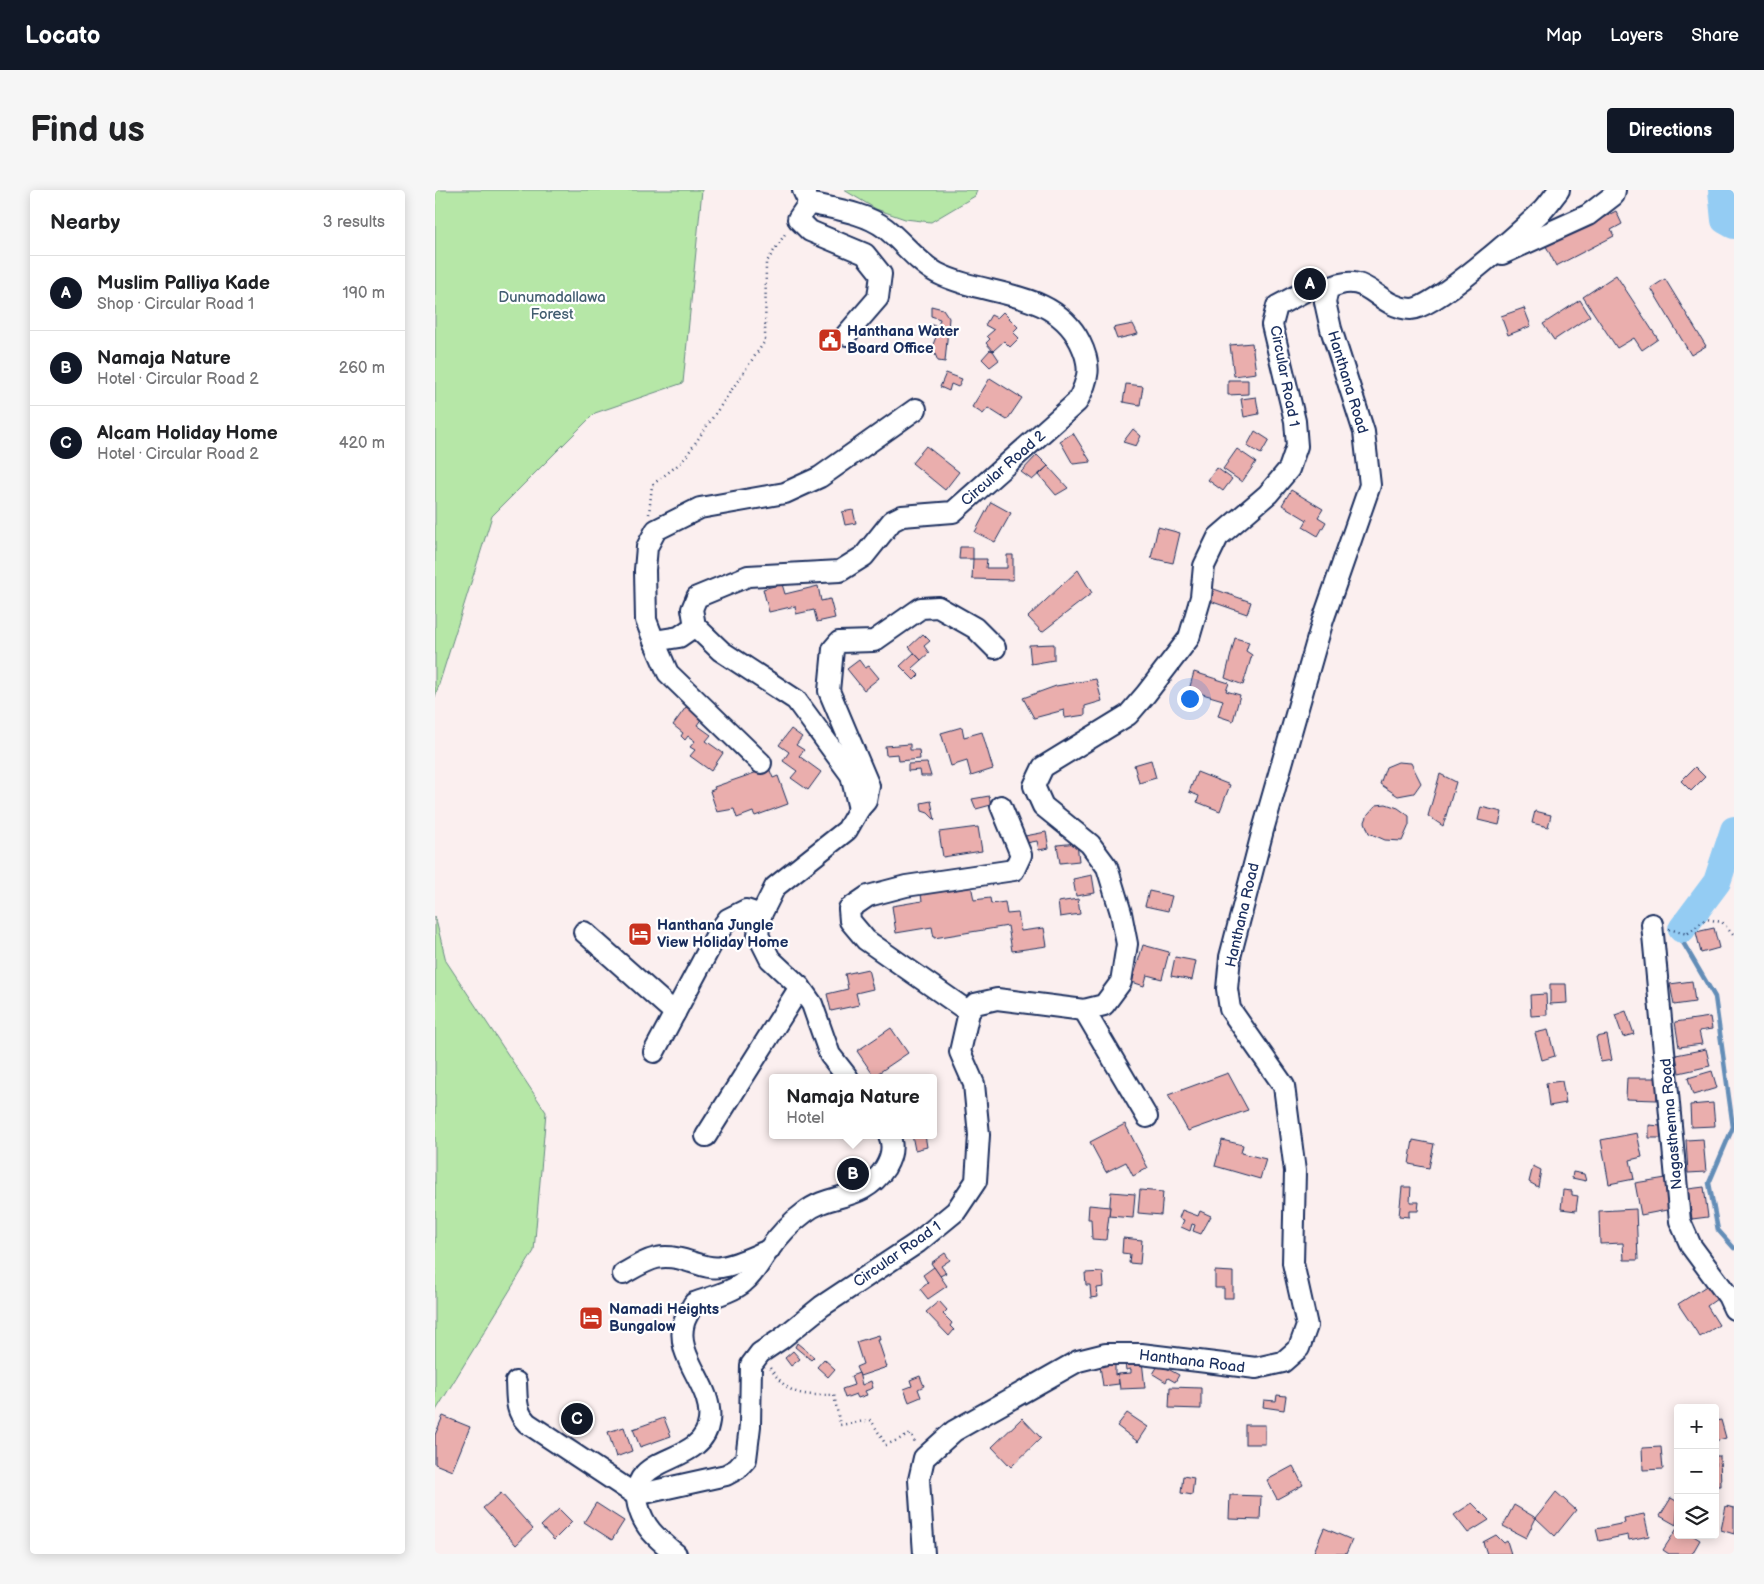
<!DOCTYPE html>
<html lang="en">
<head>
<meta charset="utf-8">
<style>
  :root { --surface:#fff; --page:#f6f6f6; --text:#202124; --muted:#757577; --line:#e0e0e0; --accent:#111827 }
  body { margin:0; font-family:"Balsamiq Sans",sans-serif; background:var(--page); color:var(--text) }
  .controls { position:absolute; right:15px; bottom:15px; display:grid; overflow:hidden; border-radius:5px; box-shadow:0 2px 12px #0003 }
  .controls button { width:45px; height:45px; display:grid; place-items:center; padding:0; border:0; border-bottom:1px solid var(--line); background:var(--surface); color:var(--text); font:25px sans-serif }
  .you { position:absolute; left:754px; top:508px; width:18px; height:18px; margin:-12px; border:4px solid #fff; border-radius:50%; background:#1a73e8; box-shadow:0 0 0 8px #1a73e833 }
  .badge { display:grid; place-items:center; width:32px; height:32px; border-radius:50%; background:var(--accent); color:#fff; font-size:16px; font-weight:700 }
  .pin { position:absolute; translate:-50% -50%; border:2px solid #fff; box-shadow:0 1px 5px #0006 }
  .popup { position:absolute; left:334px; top:884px; width:168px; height:65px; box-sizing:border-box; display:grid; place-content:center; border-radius:5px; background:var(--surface); filter:drop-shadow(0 1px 4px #0005); font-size:16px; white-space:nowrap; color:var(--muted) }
  .popup b { font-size:19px; color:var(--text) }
  .popup::after { content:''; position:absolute; left:50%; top:100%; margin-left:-10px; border:10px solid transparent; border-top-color:var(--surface) }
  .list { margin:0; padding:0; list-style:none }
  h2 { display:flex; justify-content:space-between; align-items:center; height:65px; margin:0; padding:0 20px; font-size:21px }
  h2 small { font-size:16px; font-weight:400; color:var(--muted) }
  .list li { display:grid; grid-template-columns:32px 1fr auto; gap:15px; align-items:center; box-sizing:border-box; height:75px; padding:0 20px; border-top:1px solid var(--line) }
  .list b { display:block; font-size:19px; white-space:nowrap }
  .list p { margin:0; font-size:16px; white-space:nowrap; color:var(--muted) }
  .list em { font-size:16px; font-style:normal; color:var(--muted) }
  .icon { flex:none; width:28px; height:28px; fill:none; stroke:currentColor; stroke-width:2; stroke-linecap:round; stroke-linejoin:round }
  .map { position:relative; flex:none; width:1299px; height:1364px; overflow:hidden; border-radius:5px }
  header { display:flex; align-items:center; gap:30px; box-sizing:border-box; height:70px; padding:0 25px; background:var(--accent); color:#fff }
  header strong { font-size:24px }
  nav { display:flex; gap:28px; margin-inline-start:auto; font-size:18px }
  .intro { display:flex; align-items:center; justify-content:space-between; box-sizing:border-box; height:120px; padding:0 30px }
  h1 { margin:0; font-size:35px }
  .button { padding:12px 22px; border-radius:5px; background:var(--accent); color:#fff; font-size:18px; font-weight:700 }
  main { display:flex; gap:30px; padding:0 30px }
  aside { flex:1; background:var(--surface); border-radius:5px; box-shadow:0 2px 12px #0003 }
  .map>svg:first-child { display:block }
</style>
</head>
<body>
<header>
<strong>Locato</strong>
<nav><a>Map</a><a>Layers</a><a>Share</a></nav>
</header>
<div class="intro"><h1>Find us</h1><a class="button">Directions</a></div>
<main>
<aside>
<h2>Nearby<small>3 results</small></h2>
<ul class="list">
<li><span class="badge">A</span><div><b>Muslim Palliya Kade</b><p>Shop · Circular Road 1</p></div><em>190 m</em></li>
<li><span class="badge">B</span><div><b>Namaja Nature</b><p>Hotel · Circular Road 2</p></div><em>260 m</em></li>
<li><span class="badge">C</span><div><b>Alcam Holiday Home</b><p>Hotel · Circular Road 2</p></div><em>420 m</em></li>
</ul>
</aside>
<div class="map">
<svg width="1299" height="1364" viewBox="0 0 1299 1364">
  <rect width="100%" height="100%" fill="#fbefef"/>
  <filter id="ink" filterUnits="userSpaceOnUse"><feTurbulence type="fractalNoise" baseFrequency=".02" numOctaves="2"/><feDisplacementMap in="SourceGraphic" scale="10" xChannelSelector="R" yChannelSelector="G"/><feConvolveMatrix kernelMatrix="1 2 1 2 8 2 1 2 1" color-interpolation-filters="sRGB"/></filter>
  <g filter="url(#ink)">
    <g fill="#b6e7a7" stroke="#688b82">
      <path d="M0,0H267L248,193L160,223L57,326L0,507Z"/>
      <path d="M409,0H542L540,6L496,32L470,29L441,19Z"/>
      <path d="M0,726L11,771L111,922L99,1061L0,1222Z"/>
    </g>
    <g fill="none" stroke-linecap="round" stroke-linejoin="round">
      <path stroke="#648db7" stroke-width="4.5" d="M1246,749L1280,807L1298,937L1274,993L1283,1040L1299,1058"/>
      <g stroke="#94ccf3" stroke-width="28">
        <path d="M1287,0L1290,30L1299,35"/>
        <path d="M1247,739L1282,692L1299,640"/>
      </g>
    </g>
    <g fill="#eaaead" stroke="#1b2f5e">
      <path d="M1181,21L1187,34L1176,40L1179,46L1121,76L1111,56Z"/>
      <path d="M1181,85L1223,149L1207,160L1199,148L1182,158L1148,107Z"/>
      <path d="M1230,89L1271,156L1256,165L1216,98Z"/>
      <path d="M1145,110L1155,126L1119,150L1108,134Z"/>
      <path d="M496,116L508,119L514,128L510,172L503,171L497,157L501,147L491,143L494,134L503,137L505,129L496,126Z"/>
      <path d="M1089,118L1096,136L1073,145L1066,126Z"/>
      <path d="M568,122L583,137L578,142L584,148L575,157L569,151L558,161L551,153L555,149L552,146L559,140L550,135L556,125L562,128Z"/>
      <path d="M698,134L703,144L682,149L678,138Z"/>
      <path d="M817,153L821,183L799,186L795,155Z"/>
      <path d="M555,160L558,161L564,170L555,177L547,169Z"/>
      <path d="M511,183L527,189L523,197L516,194L514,201L505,197Z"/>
      <path d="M555,188L587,208L572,230L553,218L548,224L537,217Z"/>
      <path d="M793,190H813V204L793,205Z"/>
      <path d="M691,194L708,196L705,215L688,212Z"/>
      <path d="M821,207L824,224L809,227L806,209Z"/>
      <path d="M698,239L706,246L701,256L688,252Z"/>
      <path d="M820,241L834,250L826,264L812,256Z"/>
      <path d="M638,243L656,272L638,274L625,251Z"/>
      <path d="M491,256L524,282L510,300L477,273Z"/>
      <path d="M802,259L821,272L807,292L788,279Z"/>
      <path d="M602,265L613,276L597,290L586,282Z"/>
      <path d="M613,276L633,298L621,305L604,285Z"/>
      <path d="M782,278L797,289L788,301L773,290Z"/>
      <path d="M856,300L888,319L883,327L891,332L883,346L868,337L872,330L847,315Z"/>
      <path d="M556,312L576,323L560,352L540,342Z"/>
      <path d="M418,320L421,333L410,335L407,322Z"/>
      <path d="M723,337L745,343L738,373L716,368Z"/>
      <path d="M525,357H538V369H524Z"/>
      <path d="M572,365H578V390L537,389L538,369H552L551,378H572Z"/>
      <path d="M643,380L657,403L607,442L593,427Z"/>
      <path d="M347,394L350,404L383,396L386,411L395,409L400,428L382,432L379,420L361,424L360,416L334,422L328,399Z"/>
      <path d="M776,398L816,412L812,424L772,410Z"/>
      <path d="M488,444L495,451L489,456L494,463L486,470L474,457Z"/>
      <path d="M800,448L814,452L811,461L817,465L808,495L790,488Z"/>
      <path d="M619,454V470L596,474L594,455Z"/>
      <path d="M479,463L486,470L477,478L484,485L479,490L465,476Z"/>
      <path d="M424,470L430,478L434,476L444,488L429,500L412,479Z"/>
      <path d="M759,482L794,493L791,501L805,505L798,531L783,526L788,510L754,500Z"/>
      <path d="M661,489L667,511L650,516V525L630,528L629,520L599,528L588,508L621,496Z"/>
      <path d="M251,517L267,528L262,535L276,545L271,551L288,563L276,581L255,566L260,560L255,557L260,551L253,546L250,550L246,546L248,543L238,535Z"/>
      <path d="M527,537L529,547L547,542L558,579L536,586L532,571L516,576L506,543Z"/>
      <path d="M356,539L367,547L361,555L369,560L364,566L386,582L373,600L356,588L362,581L348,571L354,562L344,555Z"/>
      <path d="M475,554V560H484L485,569L464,571L463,564L451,565L450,556Z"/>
      <path d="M716,570L721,588L704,593L699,575Z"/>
      <path d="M963,572L976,573L986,593L979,603L963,606L945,594L951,577Z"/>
      <path d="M492,573L496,586H486L485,580L473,581V574Z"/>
      <path d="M1260,577L1270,587L1256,601L1246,591Z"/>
      <path d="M334,578L338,588L343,586L353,614L320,626L318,622L302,628L299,619L282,622L275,601L280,599L279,597Z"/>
      <path d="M762,582L795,595L785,621L762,612L764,606L754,602Z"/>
      <path d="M1005,584L1021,592L1008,636L993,626Z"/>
      <path d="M554,606L556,615L541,619L537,609Z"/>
      <path d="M496,611L500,630L493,623L487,621L486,613Z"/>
      <path d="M951,614L963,618L974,626V635L967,651L950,650L934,643L930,632L933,624L941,615Z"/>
      <path d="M1046,617L1067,622L1064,635L1043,630Z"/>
      <path d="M1100,621L1116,625L1113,637L1097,633Z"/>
      <path d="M543,637L547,661L508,667L504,642Z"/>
      <path d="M611,642L614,658L604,660L602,651L591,653L590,646Z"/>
      <path d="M642,653L644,671L625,673L622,655Z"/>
      <path d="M657,685L660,703L641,706L638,689Z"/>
      <path d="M535,690L539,710L555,708L556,714L570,712L572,724L583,723L586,741L609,738L612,756L577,761L573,736L499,748L497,737L461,743L457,716L487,711L485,698Z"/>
      <path d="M714,701L737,706L733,721L710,716Z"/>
      <path d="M643,709L645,724L625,727L623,712Z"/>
      <path d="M1279,738L1284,758L1266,763L1261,742Z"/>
      <path d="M708,755L734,762L727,789L712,785L709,796L697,792Z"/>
      <path d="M740,767L761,771L757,790L736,786Z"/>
      <path d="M433,779L438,799L421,803L424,815L396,821L392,804L413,799L410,784Z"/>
      <path d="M1257,791L1260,812L1239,815L1235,794Z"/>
      <path d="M1115,794H1131L1132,813L1115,814Z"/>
      <path d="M1111,804L1112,825L1096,826L1095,805Z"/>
      <path d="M1191,821L1199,844L1188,847L1180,825Z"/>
      <path d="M1275,827L1277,839L1264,841L1267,854L1244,857L1240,832Z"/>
      <path d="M456,838L473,863L439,886L422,861Z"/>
      <path d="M1113,840L1120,866L1107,870L1100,843Z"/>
      <path d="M1172,845L1177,870L1166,872L1161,847Z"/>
      <path d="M1271,859L1275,876L1244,883L1241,865Z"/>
      <path d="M1277,881L1282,898L1258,905L1253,888Z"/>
      <path d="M793,883L813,920L753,941L733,905Z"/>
      <path d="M1192,888H1222V910L1191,909Z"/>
      <path d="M1127,891L1131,913L1114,916L1111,893Z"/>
      <path d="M1278,913L1280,936L1256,937L1255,915Z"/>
      <path d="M690,934L713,978L698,986L691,972L671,982L655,952Z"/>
      <path d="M1214,935L1226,936V948H1214Z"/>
      <path d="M1202,943L1207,967L1195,970L1199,989L1174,994L1166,950Z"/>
      <path d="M477,945H490L492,957L480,960Z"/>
      <path d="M1268,949L1271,982L1253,983L1251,950Z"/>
      <path d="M787,950L808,955L806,963L831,969L825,989L780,976Z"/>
      <path d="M978,950L999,954L994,978L974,974Z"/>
      <path d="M1098,976L1106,980L1103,997L1094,992Z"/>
      <path d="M1138,982L1149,984L1151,991L1137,988Z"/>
      <path d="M1231,988L1237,1019L1206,1025L1200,993Z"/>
      <path d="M967,997H976L975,1012H984L983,1021H974V1027L964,1026Z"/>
      <path d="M1269,997L1273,1027L1257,1029L1253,999Z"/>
      <path d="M705,1000L728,1002L726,1025L703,1023Z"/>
      <path d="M1128,1000L1137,1001V1005L1143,1006L1141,1021L1126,1019Z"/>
      <path d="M676,1002L700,1004L698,1028L674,1026Z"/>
      <path d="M654,1015L675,1017L671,1050L657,1049L656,1029H653Z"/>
      <path d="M1201,1019L1203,1070H1189L1188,1053L1165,1054L1164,1021Z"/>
      <path d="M747,1020L763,1026L765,1021L776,1026L766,1044L758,1041L760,1035L757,1034L755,1041L746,1037L749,1030L744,1028Z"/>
      <path d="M688,1048L707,1050L705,1074L694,1073L695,1064L687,1063Z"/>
      <path d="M510,1063L515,1070L506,1076L511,1083L505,1086L496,1073Z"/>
      <path d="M499,1077L512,1096L493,1109L485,1099L493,1093L488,1085Z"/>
      <path d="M780,1081L798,1082V1108H789V1098H780Z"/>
      <path d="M668,1082L669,1097L662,1098L663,1107L656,1108L655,1095H651L650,1083Z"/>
      <path d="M1273,1095L1282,1109L1272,1116L1284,1135L1265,1147L1243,1114Z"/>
      <path d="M504,1111L512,1120L508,1124L517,1133L515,1136L519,1140L514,1146L491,1122Z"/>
      <path d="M444,1145L445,1150H443L452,1177L425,1186L421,1177L428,1174L421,1152Z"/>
      <path d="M362,1153L379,1167L376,1170L360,1157Z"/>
      <path d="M358,1161L365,1169L356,1176L350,1168Z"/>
      <path d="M680,1167V1185L683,1184L684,1194L668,1196L664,1169Z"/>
      <path d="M389,1169L400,1179L393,1187L382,1177Z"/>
      <path d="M707,1171L710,1198L685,1199L683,1184L696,1183V1179L691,1180L690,1173Z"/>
      <path d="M724,1174L744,1185L740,1192L733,1188L731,1192L718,1184Z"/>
      <path d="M424,1183L427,1195L436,1191L438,1198L430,1201L432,1205L423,1208L421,1204L410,1208L407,1199L419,1195L416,1186Z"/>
      <path d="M485,1186L489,1196L483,1199L486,1207L474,1212L469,1199L477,1196L475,1190Z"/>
      <path d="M735,1197L766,1198V1219L734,1218Z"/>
      <path d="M842,1205L851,1206L849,1220L828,1217L829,1210L841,1211Z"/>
      <path d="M692,1223L713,1237L703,1252L682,1236Z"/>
      <path d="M8,1226L35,1237L17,1281L0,1274V1245Z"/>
      <path d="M229,1228L236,1246L205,1257L198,1239Z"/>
      <path d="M587,1228L606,1248L576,1277L557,1257Z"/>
      <path d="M1286,1230L1291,1248L1280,1251V1231Z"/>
      <rect x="810" y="1235" width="20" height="19"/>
      <path d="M189,1237L197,1261L181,1267L173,1242Z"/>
      <path d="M1226,1257L1228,1279L1208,1280L1207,1258Z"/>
      <path d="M1280,1266H1285L1286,1296H1280Z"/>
      <path d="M858,1276L868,1295L842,1309L832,1290Z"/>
      <path d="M748,1286L759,1288L757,1305L746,1303Z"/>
      <path d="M1121,1302L1141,1320L1120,1346L1101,1328Z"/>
      <path d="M66,1303L98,1339L81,1355L48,1318Z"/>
      <path d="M795,1305L826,1306L825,1330L794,1329Z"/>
      <path d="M1236,1308L1243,1312L1241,1335L1225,1326Z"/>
      <path d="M161,1313L189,1331L177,1350L149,1332Z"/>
      <path d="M1037,1313L1054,1330L1033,1343L1019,1325Z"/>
      <path d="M1079,1315L1101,1328L1091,1348L1068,1336Z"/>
      <path d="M1291,1316L1299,1318V1344L1286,1340Z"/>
      <path d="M124,1319L137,1332L119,1350L106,1336Z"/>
      <path d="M1209,1324L1214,1346L1194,1350L1193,1345L1164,1351L1161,1339L1190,1333L1189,1328Z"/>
      <path d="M1243,1337V1345H1257L1265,1350L1257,1364H1234L1228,1360Z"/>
      <path d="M889,1338L917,1350L911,1364H878Z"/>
      <path d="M1061,1345L1069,1353L1072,1351L1076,1364H1052L1048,1352Z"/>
    </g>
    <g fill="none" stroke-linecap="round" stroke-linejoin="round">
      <g stroke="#1b2f5e" stroke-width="24">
        <g id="minor">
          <path d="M368,0L374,13C398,19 429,22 450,38C467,51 483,73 502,83C549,107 618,98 645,152C657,176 654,189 642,212L518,322L467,326L457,331L429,366L405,381L313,386L262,407L257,419L260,436L286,461L361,510L416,585L424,619L412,640L340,697L326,725L323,745L335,769L365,797L377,814L395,865L413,888"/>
          <path d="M374,13L363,29L375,41L430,64L446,84L443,108L411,145"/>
          <path d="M1067,64L1153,25L1179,5L1180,0"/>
          <path d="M260,436L244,447L219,451L211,430L210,380L212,357L221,340L265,318L350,303L385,287L481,219"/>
          <path d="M219,451L233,483L326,573"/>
          <path d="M424,619L431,611L434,596L394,501L398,459L404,452L439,451L486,418L503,417L540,438L560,458"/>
          <path d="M1217,734L1245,1031L1256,1056L1293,1106L1299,1119"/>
          <path d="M149,742L240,823"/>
          <path d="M649,820L712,927"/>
          <path d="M534,822L431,750L415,731L414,719L433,706L471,696L579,680L586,665L566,616"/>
          <path d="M219,862L282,744L293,729L311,720L326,725"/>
          <path d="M271,946L365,797"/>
          <path d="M188,1084C214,1069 225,1061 256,1072C266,1075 276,1079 286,1077C302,1075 319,1066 334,1060"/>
          <path d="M81,1192C82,1208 80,1221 92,1233L201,1305"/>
          <path d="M201,1305L291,1285L302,1279L311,1269L315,1236L316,1175L325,1163L346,1149L387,1116L482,1053L521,1021L541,991L544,945L539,894L525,862L534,822L540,814L562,809L649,820L669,815L686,792L692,754L686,723L672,677L655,654L608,616L599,596L608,577L693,525L711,504L754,448L766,407L769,376L783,347L833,304L854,279L862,256L860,231L837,135L842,116L874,99H893"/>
          <path d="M241,1364C223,1349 209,1339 203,1315C191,1261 268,1278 274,1231C279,1196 239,1168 249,1133C251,1126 256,1119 259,1113C275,1107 296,1103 309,1092C319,1084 325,1072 332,1062C342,1048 355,1033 369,1023C396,1001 427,1013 450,978C456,968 459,956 454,945"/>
          <path d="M489,1364L484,1290L489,1268L519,1241L643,1171L671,1164H706L821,1178L848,1172L864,1158L872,1136L858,1073L860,981L849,896L795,819L792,799L795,767L828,640L888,430L935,295L929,242L896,139L890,112L893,99C934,78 939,117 976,119C999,119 1087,40 1107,21C1113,15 1118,7 1124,0"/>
        </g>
      </g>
      <g stroke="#1b2f5e" stroke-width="2.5" stroke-dasharray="1 4" stroke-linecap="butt">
        <path d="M214,324L217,295L248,271L330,151L331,73L352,41"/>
        <path d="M1234,739L1252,744L1271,729L1287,732L1299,746"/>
        <path d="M335,1178C355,1207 367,1205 399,1205L405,1235L436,1230L451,1255L476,1244L480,1252"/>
      </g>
      <use href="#minor" stroke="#fff" stroke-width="20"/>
    </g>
  </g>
  <defs>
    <g id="civic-square" transform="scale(1.25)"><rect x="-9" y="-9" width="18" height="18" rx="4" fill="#c8321e" stroke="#fff"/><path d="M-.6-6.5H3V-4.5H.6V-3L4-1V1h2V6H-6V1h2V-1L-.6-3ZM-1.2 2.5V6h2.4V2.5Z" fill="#fff"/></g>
    <g id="hotel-square" transform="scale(1.25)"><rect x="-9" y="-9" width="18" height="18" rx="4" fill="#c8321e" stroke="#fff"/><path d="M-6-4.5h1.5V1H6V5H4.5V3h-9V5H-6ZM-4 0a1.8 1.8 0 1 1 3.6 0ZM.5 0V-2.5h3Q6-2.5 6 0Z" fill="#fff"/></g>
  </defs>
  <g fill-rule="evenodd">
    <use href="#civic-square" x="395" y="150"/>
    <use href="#hotel-square" x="205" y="744"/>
    <use href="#hotel-square" x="156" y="1128"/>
  </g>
  <g text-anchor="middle" stroke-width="4.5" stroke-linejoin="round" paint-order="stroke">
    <g font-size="15" fill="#425d70" stroke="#fff">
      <text x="117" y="112">Dunumadallawa<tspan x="117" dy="17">Forest</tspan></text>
    </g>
    <g font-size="15" font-weight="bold" fill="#1b2f5e" stroke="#fff" text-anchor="start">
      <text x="412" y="146">Hanthana Water<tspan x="412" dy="17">Board Office</tspan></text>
      <text x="222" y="740">Hanthana Jungle<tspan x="222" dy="17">View Holiday Home</tspan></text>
      <text x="174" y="1124">Namadi Heights<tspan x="174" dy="17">Bungalow</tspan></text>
    </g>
    <g font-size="15" fill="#1b2f5e" stroke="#fff">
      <text transform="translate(850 186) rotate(79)" y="5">Circular Road 1</text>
      <text transform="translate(913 192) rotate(73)" y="5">Hanthana Road</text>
      <text transform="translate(568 278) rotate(-41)" y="5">Circular Road 2</text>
      <text transform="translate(807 725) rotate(-77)" y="5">Hanthana Road</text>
      <text transform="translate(1236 934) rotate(-95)" y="5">Nagasthenna Road</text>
      <text transform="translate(462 1064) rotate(-35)" y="5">Circular Road 1</text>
      <text transform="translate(757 1171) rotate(7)" y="5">Hanthana Road</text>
    </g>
  </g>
</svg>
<div class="controls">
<button>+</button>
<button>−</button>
<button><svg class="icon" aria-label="layers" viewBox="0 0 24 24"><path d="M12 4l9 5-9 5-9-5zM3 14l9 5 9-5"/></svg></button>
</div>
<div class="you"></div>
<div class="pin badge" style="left:875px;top:94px">A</div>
<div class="pin badge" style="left:418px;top:984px">B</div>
<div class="popup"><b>Namaja Nature</b>Hotel</div>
<div class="pin badge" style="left:142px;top:1229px">C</div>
</div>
</main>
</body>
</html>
